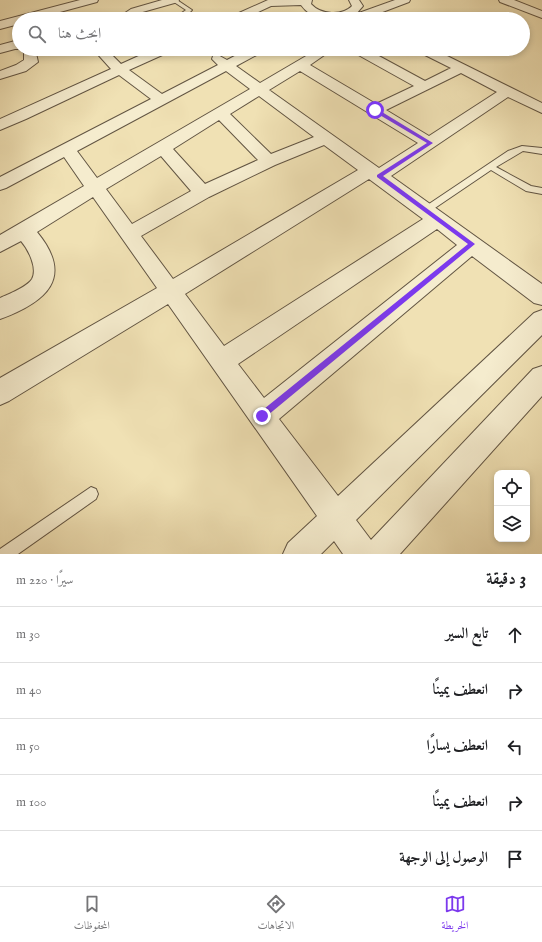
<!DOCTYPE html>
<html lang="ar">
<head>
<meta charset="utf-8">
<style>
  :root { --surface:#fff; --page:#f6f6f6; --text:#202124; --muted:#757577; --line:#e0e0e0; --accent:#7c3aed }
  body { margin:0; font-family:"IM FELL English",Amiri,serif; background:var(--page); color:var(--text); direction:rtl }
  .controls { position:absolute; right:12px; bottom:12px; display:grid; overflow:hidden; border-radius:8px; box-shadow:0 2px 6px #0003 }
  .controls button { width:36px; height:36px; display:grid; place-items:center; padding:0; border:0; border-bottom:1px solid var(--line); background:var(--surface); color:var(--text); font:20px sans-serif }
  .stop { position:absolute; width:12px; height:12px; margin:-9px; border:3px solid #7c3aed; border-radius:50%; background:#fff }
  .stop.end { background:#7c3aed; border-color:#fff; box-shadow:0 1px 4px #0008 }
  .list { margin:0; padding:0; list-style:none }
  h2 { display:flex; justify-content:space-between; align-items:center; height:52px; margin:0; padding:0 16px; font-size:17px }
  h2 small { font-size:13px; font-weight:400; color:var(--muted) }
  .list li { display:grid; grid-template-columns:26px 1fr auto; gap:12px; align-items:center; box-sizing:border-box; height:56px; padding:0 16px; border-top:1px solid var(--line) }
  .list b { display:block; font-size:15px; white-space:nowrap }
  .list em { font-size:13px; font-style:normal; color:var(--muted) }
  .icon { flex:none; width:22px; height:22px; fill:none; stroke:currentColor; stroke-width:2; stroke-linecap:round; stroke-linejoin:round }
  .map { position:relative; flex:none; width:542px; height:554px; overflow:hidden; direction:ltr }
  .search { position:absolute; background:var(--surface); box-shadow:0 2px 6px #0003; left:12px; right:12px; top:12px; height:44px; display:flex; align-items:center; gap:10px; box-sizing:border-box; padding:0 14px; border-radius:22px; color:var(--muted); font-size:15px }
  .sheet { height:332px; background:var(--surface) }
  nav { display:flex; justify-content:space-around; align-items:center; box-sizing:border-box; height:56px; border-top:1px solid var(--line); background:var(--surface); font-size:11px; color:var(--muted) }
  nav a { display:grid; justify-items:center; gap:2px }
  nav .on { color:var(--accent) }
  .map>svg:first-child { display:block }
</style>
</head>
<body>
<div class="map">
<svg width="542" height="554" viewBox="0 0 542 554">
  <rect width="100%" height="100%" fill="#f0e1b4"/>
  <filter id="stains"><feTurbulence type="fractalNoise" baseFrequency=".005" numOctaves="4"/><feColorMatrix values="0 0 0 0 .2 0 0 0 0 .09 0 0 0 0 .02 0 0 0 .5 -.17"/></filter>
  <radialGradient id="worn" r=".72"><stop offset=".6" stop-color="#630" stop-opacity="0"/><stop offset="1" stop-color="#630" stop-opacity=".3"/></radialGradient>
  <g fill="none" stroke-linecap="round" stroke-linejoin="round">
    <g stroke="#625543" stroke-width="2">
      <g id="service">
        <path d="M171,0H177L192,10L185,17L173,19L186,10Z"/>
        <path d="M522,146L542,148V154L523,151L496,167L531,186L542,188V194L526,191L491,170L429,212H423L422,210L423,208L508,151Z"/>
        <path d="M91,487L96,489L98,494L96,499L18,554H0V549Z"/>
      </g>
    </g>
    <g stroke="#625543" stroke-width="2">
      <g id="minor">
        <path d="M80,0H98L97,2L34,19H19V24L0,29V21Z"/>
        <path d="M162,0H179L178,2L139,13L132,19H120L119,17L131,9Z"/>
        <path d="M268,0H312L311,4C321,15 342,16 352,6L349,0H359L363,6L356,14L395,0H410L409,2L364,19H355L353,17L355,15C337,23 312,21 301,5L271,6L243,19H228L230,17Z"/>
        <path d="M499,0H514L542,11V18L500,2Z"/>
        <path d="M15,41L19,42V49H35L38,62L26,71L0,79V71L16,65L24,60V53L21,49H15L0,53V45Z"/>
        <path d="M93,49H106L121,64L154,49H171L169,52L129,70L162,94L218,65L212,59L213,56L218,55L227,60L248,49H264L262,52L236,66L260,83L318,49H333L310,65L376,104L414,86L353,52L351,49H366L425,81L451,68L419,52L417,49H433L542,103V113L508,97L391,176L542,284V305L534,303L472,256L279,419L338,496L534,313L542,310V335L356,520L371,540L533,369L542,366V396L400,554H343L334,541L321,554H283L288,543L317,516L168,304L9,401L0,405V378L157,288L93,197L37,232C75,278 46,302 0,319V298C9,294 27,287 32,279C38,268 28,249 21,241L0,252V235L84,186L64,157L6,188L0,190V177L151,99L119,75L26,119L0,130V119L111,69ZM226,71L250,89L97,178L77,151ZM300,71L418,143L379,168L269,90ZM461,73L497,92L429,136L386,110ZM259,96L314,137L271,154L230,114ZM219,120L258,160L205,184L173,149ZM324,145L358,170L173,279L141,236L209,197L275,165ZM161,156L191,191L132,224L106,189ZM369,179L423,219L224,346L185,294ZM437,229L457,245L264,398L238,364Z"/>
      </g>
    </g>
    <use href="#service" fill="#f5ecce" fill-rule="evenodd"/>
    <use href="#minor" fill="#f5ecce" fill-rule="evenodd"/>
  </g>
  <path fill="#7c3aed" d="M373,109H377L433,143L383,176L475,244L262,420L259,419V413L468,244L377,177V175L427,143L373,111Z"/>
  <rect width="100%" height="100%" filter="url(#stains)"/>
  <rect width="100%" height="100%" fill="url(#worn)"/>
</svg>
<div class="controls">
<button><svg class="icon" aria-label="locate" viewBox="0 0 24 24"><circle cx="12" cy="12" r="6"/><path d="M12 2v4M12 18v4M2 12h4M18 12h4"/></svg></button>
<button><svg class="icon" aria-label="layers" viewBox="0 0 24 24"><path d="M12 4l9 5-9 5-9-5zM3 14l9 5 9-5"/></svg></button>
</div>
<div class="stop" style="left:375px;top:110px"></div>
<div class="stop end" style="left:262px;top:416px"></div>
<div class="search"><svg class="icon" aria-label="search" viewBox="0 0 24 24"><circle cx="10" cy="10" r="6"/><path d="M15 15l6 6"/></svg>ابحث هنا</div>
</div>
<section class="sheet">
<h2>3 دقيقة<small>سيرًا · 220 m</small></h2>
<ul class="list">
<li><svg class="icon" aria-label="ahead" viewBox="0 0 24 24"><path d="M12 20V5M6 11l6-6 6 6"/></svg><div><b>تابع السير</b></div><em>30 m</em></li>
<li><svg class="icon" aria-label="right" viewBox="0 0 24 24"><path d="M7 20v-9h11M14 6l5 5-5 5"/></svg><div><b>انعطف يمينًا</b></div><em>40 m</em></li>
<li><svg class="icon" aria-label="left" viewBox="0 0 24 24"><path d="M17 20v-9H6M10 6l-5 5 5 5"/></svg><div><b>انعطف يسارًا</b></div><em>50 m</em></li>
<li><svg class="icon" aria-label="right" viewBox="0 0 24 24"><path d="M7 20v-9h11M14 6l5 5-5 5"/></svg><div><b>انعطف يمينًا</b></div><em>100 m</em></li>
<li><svg class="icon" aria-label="arrive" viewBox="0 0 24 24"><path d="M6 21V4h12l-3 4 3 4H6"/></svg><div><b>الوصول إلى الوجهة</b></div></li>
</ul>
</section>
<nav>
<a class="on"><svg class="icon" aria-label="map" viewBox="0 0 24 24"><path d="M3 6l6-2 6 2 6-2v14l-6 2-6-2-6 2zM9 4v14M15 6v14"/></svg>الخريطة</a>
<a><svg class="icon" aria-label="directions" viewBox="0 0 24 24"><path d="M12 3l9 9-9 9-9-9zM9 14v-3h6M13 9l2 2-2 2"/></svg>الاتجاهات</a>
<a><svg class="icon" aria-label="saved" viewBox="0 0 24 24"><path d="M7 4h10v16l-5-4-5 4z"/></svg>المحفوظات</a>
</nav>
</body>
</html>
